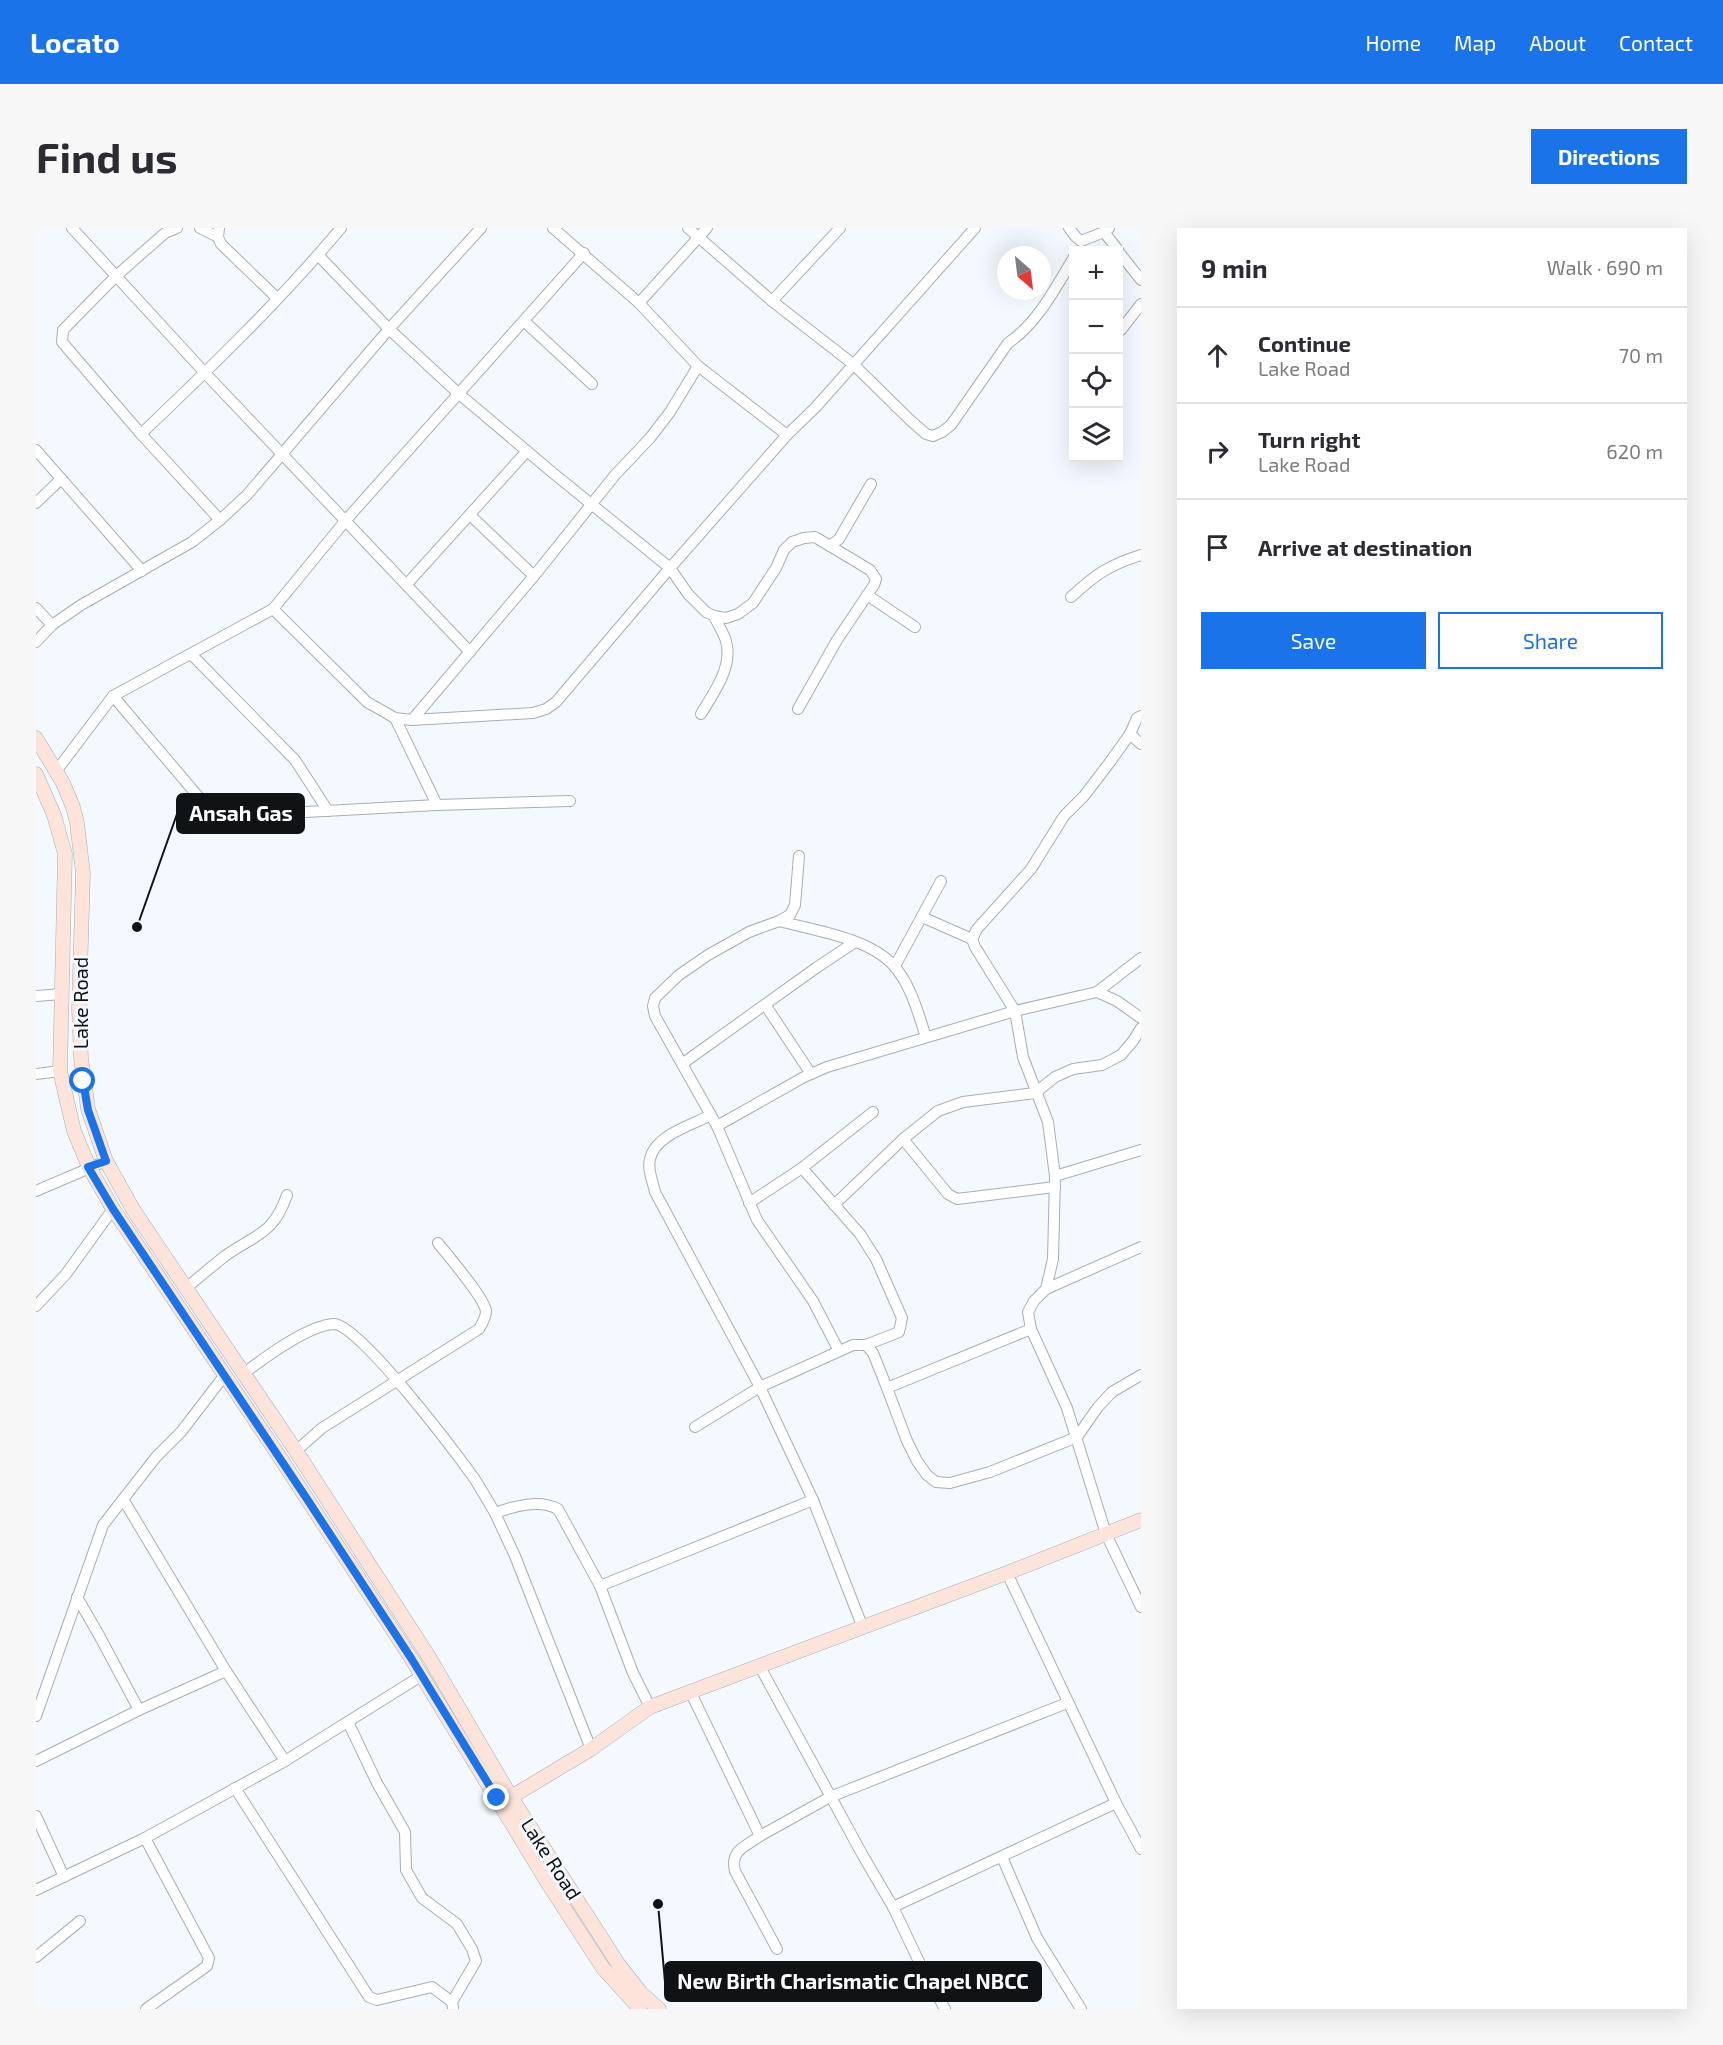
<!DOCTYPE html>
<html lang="en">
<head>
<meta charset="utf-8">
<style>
  :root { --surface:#fff; --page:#f7f7f7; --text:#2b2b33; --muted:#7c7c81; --line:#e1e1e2; --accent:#1a73e8 }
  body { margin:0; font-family:"Exo 2",sans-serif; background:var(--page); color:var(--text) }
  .controls { position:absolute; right:18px; top:18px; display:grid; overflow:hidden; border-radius:0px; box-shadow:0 6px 24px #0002 }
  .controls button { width:54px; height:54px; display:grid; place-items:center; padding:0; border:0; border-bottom:2px solid var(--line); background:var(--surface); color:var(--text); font:30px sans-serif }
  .compass { position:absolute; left:961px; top:18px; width:54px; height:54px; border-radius:50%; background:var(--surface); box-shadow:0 6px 24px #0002; rotate:152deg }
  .stop { position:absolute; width:18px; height:18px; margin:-14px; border:4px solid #1a73e8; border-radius:50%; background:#fff }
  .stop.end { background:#1a73e8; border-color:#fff; box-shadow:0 2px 6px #0008 }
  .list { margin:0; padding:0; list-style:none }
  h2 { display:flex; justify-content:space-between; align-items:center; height:78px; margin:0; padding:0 24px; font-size:26px }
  h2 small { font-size:20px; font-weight:400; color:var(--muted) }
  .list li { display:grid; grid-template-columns:39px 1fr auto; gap:18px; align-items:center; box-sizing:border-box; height:96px; padding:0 24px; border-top:2px solid var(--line) }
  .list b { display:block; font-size:22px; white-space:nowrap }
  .list p { margin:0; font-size:20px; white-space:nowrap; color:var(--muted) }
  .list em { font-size:20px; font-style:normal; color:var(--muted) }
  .actions { display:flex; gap:12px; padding:18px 24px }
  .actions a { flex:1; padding:14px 0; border:2px solid var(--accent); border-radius:0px; text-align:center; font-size:21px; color:var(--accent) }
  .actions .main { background:var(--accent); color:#fff }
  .icon { flex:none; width:33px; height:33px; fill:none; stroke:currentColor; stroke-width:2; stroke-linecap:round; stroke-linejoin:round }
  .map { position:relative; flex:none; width:1105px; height:1781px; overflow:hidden; border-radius:0px }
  header { display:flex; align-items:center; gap:36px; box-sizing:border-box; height:84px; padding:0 30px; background:var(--accent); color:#fff }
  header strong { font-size:28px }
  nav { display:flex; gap:33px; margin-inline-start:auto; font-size:21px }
  .intro { display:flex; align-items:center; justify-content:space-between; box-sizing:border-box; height:144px; padding:0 36px }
  h1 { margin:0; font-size:42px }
  .button { padding:15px 27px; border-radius:0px; background:var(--accent); color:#fff; font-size:21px; font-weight:700 }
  main { display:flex; gap:36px; padding:0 36px }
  aside { flex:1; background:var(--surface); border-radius:0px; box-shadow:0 6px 24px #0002 }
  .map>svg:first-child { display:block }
</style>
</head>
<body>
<header>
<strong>Locato</strong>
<nav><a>Home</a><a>Map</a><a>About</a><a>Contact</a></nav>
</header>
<div class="intro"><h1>Find us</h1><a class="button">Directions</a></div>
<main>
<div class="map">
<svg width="1105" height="1781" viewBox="0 0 1105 1781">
  <rect width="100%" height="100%" fill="#f3f9fe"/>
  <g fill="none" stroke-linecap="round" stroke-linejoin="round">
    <g stroke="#a5afb6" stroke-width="12">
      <g id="street">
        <path d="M36,0L169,145L434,424"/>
        <path d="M141,0L129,5L80,48L27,102L26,114L105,206L184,292"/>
        <path d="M164,0L182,9"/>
        <path d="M183,0L182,9L185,16L241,70"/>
        <path d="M652,0L736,73L817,136L874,192L890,206L897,208L906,204L915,197L972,115C1001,96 1020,59 1038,29"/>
        <path d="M1033,0L1040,9L1045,13L1068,4L1073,0"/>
        <path d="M1068,4L1082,22"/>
        <path d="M1082,23L1105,52"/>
        <path d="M282,27L353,101L422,165L517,245L634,340L652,366L670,384L678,388L690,390L702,386L717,375L740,340L748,322L756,314L768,310L779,309L834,342L840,351L838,357L801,412L762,481"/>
        <path d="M736,73L804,0"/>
        <path d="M603,75L671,0"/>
        <path d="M489,94L556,156"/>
        <path d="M1085,102L1105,76"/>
        <path d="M662,138L751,207"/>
        <path d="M105,206C174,140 244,73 305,0"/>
        <path d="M0,222L106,343"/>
        <path d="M0,275L25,251"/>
        <path d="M434,287L498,348"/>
        <path d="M794,318L803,311L835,256"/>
        <path d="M371,356L491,223"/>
        <path d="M831,367L879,399"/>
        <path d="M1035,369C1060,346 1073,337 1105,327"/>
        <path d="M0,380L16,397"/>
        <path d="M237,381L310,292L548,25"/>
        <path d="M0,414L16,397L45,377L156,314L184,292L211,267L353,101L445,0"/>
        <path d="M156,427L259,532L292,583"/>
        <path d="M77,468L172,580L182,587L193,588L401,577L534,573"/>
        <path d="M665,486C678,464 699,437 689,410C686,402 681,395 678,388"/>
        <path d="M1105,488L1101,490L1094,506L1074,534L1048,568L1028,588L995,641L941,701L936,711L939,719L979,783L987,829L1012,894L1019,948L1017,1031L1010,1061L998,1073L992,1084L995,1101L1031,1180L1070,1306L1105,1379"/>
        <path d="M359,490L401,577"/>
        <path d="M376,492L498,348L579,247L614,210L634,184L662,138L603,75L517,0"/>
        <path d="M1094,506L1105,516"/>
        <path d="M21,542L77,468L237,381L331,474L359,490L376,492L497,485L510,481L520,474L634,340L751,207L779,180L939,0"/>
        <path d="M763,628L759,677L754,687L743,693L713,704L672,727L643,747L619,770L617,778L619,788L681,898L721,992L777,1073L803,1123"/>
        <path d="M886,689L936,711"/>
        <path d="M743,693C777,702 834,710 858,738C875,757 882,785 890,809"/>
        <path d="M859,738L905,653"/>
        <path d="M1061,764L1105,730"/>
        <path d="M0,768L26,766"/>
        <path d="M730,778L775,846"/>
        <path d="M646,836L780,740L819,714"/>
        <path d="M0,846L24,843"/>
        <path d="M675,887C656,897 619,907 614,931C611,941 617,954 619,964L724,1159L777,1272L827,1400"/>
        <path d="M681,898L768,849L791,839L979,783L1061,764L1081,773L1105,790"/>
        <path d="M867,911L912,966L921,971L1019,959"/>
        <path d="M766,940L824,1006L840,1031L866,1090L863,1104L830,1117"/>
        <path d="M1019,948L1105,922"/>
        <path d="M0,963L70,933"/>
        <path d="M713,975L766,940L837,884"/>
        <path d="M798,977L867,911L902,883L927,874L999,865L1019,849L1037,841L1066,837L1085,827L1097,813L1105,800"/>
        <path d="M149,1061C162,1050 175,1039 189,1028C220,1006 237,1007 251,967"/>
        <path d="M1010,1061L1105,1019"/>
        <path d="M0,1078L30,1046L77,981"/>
        <path d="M207,1146C228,1130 272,1097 298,1096C323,1096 420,1225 438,1250C445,1261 452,1273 459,1285C479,1278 503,1271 522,1281L564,1358L597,1445L614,1479"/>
        <path d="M851,1160L871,1213L881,1233L891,1247L900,1254L914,1255L954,1244L1041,1209L1062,1179L1076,1164L1105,1147"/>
        <path d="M659,1199L724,1159L817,1117H830L837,1125L851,1160L995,1101"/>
        <path d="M260,1223L286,1200L443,1101C446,1096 450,1089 450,1083C448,1069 412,1028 402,1015"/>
        <path d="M87,1271L190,1443L249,1533"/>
        <path d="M459,1285L479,1328L555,1521"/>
        <path d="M971,1345L1080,1575L1105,1621"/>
        <path d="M564,1358L777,1272"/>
        <path d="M41,1369L64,1409L103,1482"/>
        <path d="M723,1437L826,1626L857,1679L886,1740L909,1781"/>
        <path d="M654,1463L724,1608C709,1619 694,1622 699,1643L741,1721"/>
        <path d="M0,1488L67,1297L120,1229L145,1204L188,1148"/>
        <path d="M312,1494L341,1555L369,1604L370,1642L386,1670L421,1696L436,1721L440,1733L416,1774L417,1780"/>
        <path d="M0,1533L103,1482L190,1443"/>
        <path d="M199,1560L333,1769L341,1772L396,1759L416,1774"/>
        <path d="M0,1588L28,1649"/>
        <path d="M724,1608L794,1569L1031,1475"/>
        <path d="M109,1610L173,1730L171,1738L110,1781"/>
        <path d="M966,1629L1001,1710L1045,1781"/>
        <path d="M0,1662L109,1610L249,1533L385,1448"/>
        <path d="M857,1679L1080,1575"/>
        <path d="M0,1729L44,1693"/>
      </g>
    </g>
    <g stroke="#a5afb6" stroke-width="15">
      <g id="secondary">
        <path d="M0,510L27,555L37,579L41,595L47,645L43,780L45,830L52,881L70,933L98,983L260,1223L393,1429L475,1569L583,1737L605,1765L623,1781"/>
        <path d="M0,546L18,587L29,626L24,843L38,903L53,939L77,981L241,1225L375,1430L513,1657L567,1740L604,1781"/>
        <path d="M475,1569L555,1521L614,1479L971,1345L1105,1292"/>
      </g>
    </g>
    <use href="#street" stroke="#fff" stroke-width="10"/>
    <use href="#secondary" stroke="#fce4db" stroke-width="14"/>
  </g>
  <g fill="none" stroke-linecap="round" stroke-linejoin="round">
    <path stroke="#1a73e8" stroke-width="8" d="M47,853L52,882L70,933L52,939L77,981L271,1271L375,1430L461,1570"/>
  </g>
  <g text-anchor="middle" stroke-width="6" stroke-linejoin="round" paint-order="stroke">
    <g font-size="20" fill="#101316" stroke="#f3f9fe">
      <text transform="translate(45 775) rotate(-90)" y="7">Lake Road</text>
      <text transform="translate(515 1631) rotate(57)" y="7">Lake Road</text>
    </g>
  </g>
  <path fill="none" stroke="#101316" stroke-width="2" d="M101 699L141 586M622 1676L629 1754"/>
  <g fill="#101316" stroke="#f3f9fe" stroke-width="2">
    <circle cx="101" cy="699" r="6"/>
    <circle cx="622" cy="1676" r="6"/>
  </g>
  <g fill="#101316" stroke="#101316" stroke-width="2">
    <rect x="141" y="566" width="127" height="39" rx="6"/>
    <rect x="629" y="1734" width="376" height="39" rx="6"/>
  </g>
  <g font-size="21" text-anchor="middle" font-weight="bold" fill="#fff">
    <text x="205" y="593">Ansah Gas</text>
    <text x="817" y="1761">New Birth Charismatic Chapel NBCC</text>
  </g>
</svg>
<div class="controls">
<button>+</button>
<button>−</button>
<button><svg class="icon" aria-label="locate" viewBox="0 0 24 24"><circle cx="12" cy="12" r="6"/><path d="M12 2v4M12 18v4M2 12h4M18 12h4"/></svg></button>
<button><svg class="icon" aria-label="layers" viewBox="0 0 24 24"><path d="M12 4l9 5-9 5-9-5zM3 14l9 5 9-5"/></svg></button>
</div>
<svg class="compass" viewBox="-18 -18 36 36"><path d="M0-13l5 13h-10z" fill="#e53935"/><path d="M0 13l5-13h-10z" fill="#7c7c81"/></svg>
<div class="stop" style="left:47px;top:853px"></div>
<div class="stop end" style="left:461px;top:1570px"></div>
</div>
<aside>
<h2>9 min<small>Walk · 690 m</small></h2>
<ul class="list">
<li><svg class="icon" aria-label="ahead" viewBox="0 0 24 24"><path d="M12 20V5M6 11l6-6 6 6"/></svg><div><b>Continue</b><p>Lake Road</p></div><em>70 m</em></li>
<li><svg class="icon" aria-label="right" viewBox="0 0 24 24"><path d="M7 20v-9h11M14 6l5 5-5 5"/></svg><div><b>Turn right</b><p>Lake Road</p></div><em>620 m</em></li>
<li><svg class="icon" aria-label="arrive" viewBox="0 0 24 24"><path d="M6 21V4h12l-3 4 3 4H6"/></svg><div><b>Arrive at destination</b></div></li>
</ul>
<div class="actions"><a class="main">Save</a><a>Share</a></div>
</aside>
</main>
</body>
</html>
